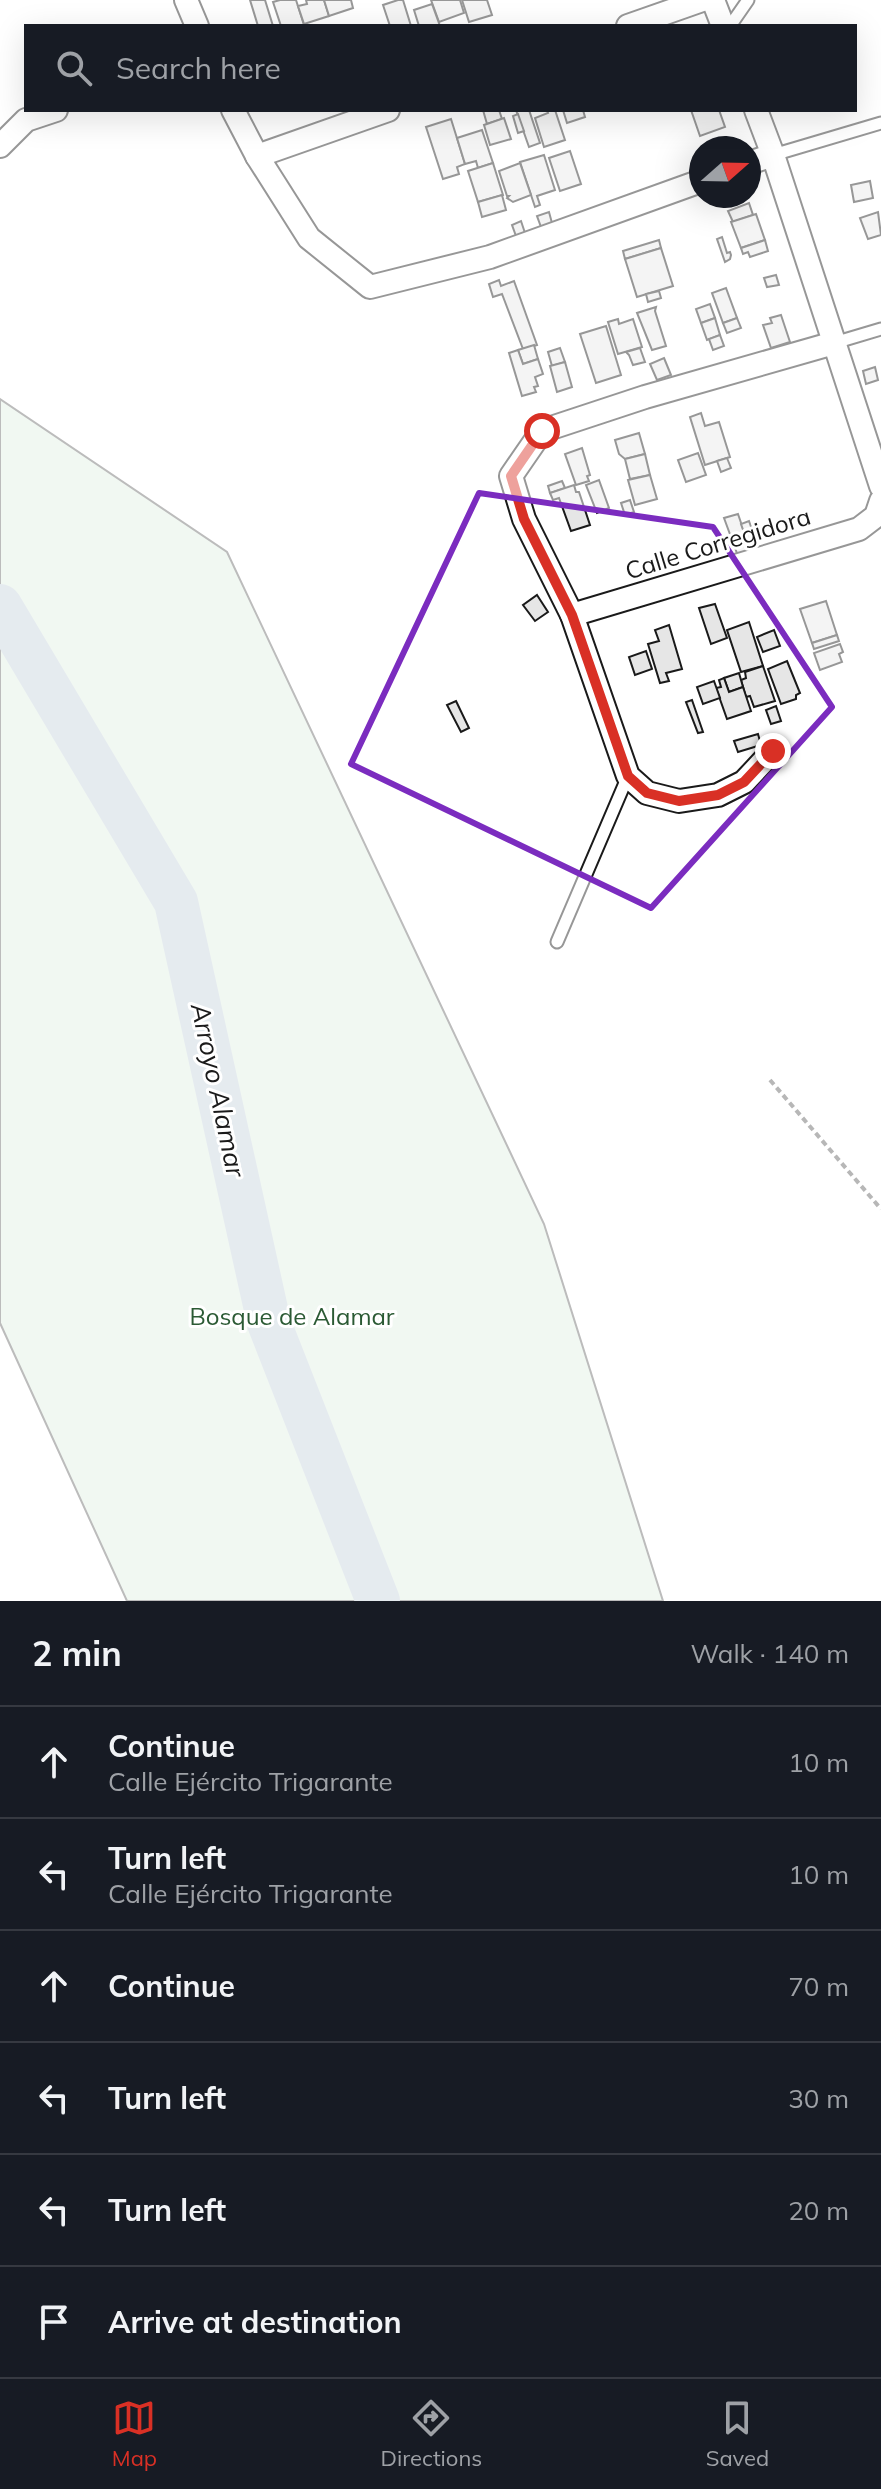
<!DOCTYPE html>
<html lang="en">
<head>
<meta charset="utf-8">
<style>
  :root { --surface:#171b24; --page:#20242c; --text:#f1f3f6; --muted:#9ea1a6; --line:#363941; --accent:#d93025 }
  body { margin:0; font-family:Mulish,sans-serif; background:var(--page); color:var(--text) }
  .compass { position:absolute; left:689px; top:136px; width:72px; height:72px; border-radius:50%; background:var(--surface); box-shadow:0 8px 32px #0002; rotate:70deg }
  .stop { position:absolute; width:24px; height:24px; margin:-18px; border:6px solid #d93025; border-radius:50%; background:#fff }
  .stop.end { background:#d93025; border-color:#fff; box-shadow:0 2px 8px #0008 }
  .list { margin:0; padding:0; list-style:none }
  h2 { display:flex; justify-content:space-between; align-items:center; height:104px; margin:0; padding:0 32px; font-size:34px }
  h2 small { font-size:26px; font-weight:400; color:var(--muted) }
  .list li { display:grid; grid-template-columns:52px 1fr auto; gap:24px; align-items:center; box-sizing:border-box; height:112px; padding:0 32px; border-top:2px solid var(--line) }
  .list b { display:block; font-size:30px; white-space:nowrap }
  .list p { margin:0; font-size:26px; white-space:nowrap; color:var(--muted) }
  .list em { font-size:26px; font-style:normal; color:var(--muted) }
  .icon { flex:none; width:44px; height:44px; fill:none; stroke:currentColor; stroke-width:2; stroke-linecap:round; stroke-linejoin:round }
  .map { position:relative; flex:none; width:881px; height:1601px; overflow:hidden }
  .search { position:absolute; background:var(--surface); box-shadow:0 8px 32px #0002; left:24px; right:24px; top:24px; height:88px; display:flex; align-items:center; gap:20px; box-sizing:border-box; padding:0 28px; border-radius:0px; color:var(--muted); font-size:30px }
  .sheet { height:776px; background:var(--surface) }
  nav { display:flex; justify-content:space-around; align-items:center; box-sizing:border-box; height:112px; border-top:2px solid var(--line); background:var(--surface); font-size:22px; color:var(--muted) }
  nav a { display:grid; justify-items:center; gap:4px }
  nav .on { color:var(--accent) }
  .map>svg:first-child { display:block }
</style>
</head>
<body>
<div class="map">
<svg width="881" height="1601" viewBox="0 0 881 1601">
  <rect width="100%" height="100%" fill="#fff"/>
  <path fill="#e0efe3" stroke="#6a6a6a" stroke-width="2" d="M0,399L227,552L544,1224L663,1601H127L0,1323Z"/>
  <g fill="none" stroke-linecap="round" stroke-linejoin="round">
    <path stroke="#c6d2dc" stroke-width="44" d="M0,606L176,902L269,1323L378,1601"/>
  </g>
  <g fill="#e6e6e6" stroke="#1a1a1a" stroke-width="2">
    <path d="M250,0H265L273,26H258Z"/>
    <path d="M280,0H296L304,25L281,26L273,2Z"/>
    <path d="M306,0H324L329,16L304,24L298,6L307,4Z"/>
    <path d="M324,0H351L353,8L329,16Z"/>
    <path d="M398,0H403L411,26H390L383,5Z"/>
    <path d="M431,0H460L464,13L439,22Z"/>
    <path d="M462,0H487L492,15L469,22Z"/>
    <path d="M432,4L440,26H419L414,10Z"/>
    <path d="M483,110H499L502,119L487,124Z"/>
    <path d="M516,110H529L540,143L529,147Z"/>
    <path d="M547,110H555L565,140L544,147L535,118L548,113Z"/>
    <path d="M563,110H583L585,117L567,123Z"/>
    <path d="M691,110H719L725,127L700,136Z"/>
    <path d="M518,114L524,131L518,133L513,116Z"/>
    <path d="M504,118L511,139L490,145L484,125Z"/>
    <path d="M451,119L465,164L457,167L459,174L443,179L426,127Z"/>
    <path d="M482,130L493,163L478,168L476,161L465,164L457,138Z"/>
    <path d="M570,151L581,184L560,191L549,158Z"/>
    <path d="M544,155L555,190L537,196L540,205L535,207L520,162Z"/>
    <path d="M493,163L503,195L478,202L468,171Z"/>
    <path d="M520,163L531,195L513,202L507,198L509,196H507L499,171Z"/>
    <path d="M870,181L873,198L854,202L851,185Z"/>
    <path d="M502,195L506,210L482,217L478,202Z"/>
    <path d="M749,203L753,215L733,222L728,211Z"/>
    <path d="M549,212L552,223L541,227L537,216Z"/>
    <path d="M878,212L881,235L868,239L860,218Z"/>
    <path d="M756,214L765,240L741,248L731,222Z"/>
    <path d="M521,221L525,233L516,236L512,225Z"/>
    <path d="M722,237L727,253L730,252L731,255L730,259L725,262L717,239Z"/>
    <path d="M659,240L661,248L625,259L623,251Z"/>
    <path d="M765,240L768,251L750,257L748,252L743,254L741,248Z"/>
    <path d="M661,248L673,286L637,297L625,259Z"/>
    <path d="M776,275L779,285L767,287L764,278Z"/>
    <path d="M499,280L501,286L514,281L537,345L523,349L502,294L493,297L489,284Z"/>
    <path d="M726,288L737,318L723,323L712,293Z"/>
    <path d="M659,291L661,298L648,302L646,294Z"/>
    <path d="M710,304L715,318L701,323L696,309Z"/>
    <path d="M656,307L655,311L666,346L652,350L637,313Z"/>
    <path d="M781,315L790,342L771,348L763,325L772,323L770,318Z"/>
    <path d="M715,318L720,335L707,340L701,323Z"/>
    <path d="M737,318L741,328L727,333L723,323Z"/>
    <path d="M618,319L619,324L633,319L642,347L618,354L608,322Z"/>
    <path d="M606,326L621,375L596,383L580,334Z"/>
    <path d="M720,335L724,346L713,350L709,339Z"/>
    <path d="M534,345L538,359L523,364L518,350Z"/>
    <path d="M560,348L565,362L552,366L548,352Z"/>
    <path d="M640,348L645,362L633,365L629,355L626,352Z"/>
    <path d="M518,350L523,364L538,359L543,374L535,377L538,386L534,387L536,392L522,396L509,353Z"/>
    <path d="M664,358L671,375L657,380L650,364Z"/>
    <path d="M565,362L572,387L557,392L550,366Z"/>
    <path d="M875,367L878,380L866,384L863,371Z"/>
    <path d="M701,413L705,426L719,422L730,457L705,465L690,417Z"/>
    <path d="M639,433L645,454L625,459L619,454L615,440Z"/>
    <path d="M582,448L590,475L587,476L589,481L576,485L565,454Z"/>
    <path d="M698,453L706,475L686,482L678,460Z"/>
    <path d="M645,454L650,475L630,479L625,459Z"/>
    <path d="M727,458L731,468L721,472L717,461Z"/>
    <path d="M650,475L657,499L635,505L628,480Z"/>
    <path d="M599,480L609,508L597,513L586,485Z"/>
    <path d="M562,481L565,488L550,493L548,486Z"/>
    <path d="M574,485L576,492H579L590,525L571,531L559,498L553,500L550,493Z"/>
    <path d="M630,500L634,512L625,515L621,503Z"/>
    <path d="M738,514L751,552L738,556L724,518Z"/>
    <path d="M749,521L756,541L748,544L741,524Z"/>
    <path d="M537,595L548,612L535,621L523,605Z"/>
    <path d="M826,601L837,635L812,643L800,609Z"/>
    <path d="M715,604L727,638L711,644L699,608Z"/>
    <path d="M749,622L763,666L741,672L727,630Z"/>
    <path d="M669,625L682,669L666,673L669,681L660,683L648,644L659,641L655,630Z"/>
    <path d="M774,630L780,646L763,652L757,637Z"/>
    <path d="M837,635L839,641L814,649L812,643Z"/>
    <path d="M840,644L843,652L839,654L842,662L820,670L814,653Z"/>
    <path d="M646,651L652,669L635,675L629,657Z"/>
    <path d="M787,661L800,693L796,695V699L781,704L768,669Z"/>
    <path d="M763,666L775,701L754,707L750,696L746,697L741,680L746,678L745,672Z"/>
    <path d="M739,673L743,687L729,692L724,678Z"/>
    <path d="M724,678L729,692L743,687L751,711L727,719L716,688L721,687L719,680Z"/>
    <path d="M714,681L720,698L703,704L697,687Z"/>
    <path d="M692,700L703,732L698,733L686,702Z"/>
    <path d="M456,701L469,728L461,732L447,705Z"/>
    <path d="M776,706L781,721L771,724L766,710Z"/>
    <path d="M758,734L761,745L738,752L734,741Z"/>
  </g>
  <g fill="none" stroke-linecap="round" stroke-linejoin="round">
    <g stroke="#1a1a1a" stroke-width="15">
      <g id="lane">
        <path d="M730,26L748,0"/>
        <path d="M773,155L881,123"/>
        <path d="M834,343L881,329"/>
        <path d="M557,942L628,776"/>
      </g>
    </g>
    <g stroke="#1a1a1a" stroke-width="26">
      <g id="street">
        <path d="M186,0L197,26"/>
        <path d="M713,0L723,26"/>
        <path d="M628,26L702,0"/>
        <path d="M233,110L257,156L309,238L370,287L490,257L701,181"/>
        <path d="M756,110L773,155L881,486"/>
        <path d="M0,146L26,120L56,110"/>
        <path d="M257,156L388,110"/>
        <path d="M749,163L773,155"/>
        <path d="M572,615L859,529L876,516L881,501"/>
        <path d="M773,751L744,782L718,795L679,801L647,793L628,776L572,615L524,519L511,476L542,431L645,397L834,343"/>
      </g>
    </g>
    <path stroke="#5f5f5f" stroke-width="4" stroke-dasharray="6 4" stroke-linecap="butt" d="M770,1080L881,1209"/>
    <use href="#lane" stroke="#fff" stroke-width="11"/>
    <use href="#street" stroke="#fff" stroke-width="22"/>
  </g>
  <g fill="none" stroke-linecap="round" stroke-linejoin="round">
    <path stroke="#d93025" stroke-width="10" d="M542,431L511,476L524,519L572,615L628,776L647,793L679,801L718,795L744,782L773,751"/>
  </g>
  <path d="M0 0H881V1601H0ZM479,493L713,527L832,707L651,908L351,764Z" fill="#fff" fill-opacity=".55" fill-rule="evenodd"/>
  <path fill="none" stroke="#7b2cbf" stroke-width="6" stroke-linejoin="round" d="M479,493L713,527L832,707L651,908L351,764Z"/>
  <g text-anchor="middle" stroke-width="6" stroke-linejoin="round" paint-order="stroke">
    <g font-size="24" fill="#1a1a1a" stroke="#fff">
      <text transform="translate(718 544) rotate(-17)" y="8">Calle Corregidora</text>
    </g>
    <g font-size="24" fill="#2b5a34" stroke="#fff">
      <text x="292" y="1325">Bosque de Alamar</text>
    </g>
    <g font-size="26" font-style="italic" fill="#1a1a1a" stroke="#fff">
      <text transform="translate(218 1090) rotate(78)" y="9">Arroyo Alamar</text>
    </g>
  </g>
</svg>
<svg class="compass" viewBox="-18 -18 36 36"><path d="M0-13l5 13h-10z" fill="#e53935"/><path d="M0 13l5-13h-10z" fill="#9ea1a6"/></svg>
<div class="stop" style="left:542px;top:431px"></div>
<div class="stop end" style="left:773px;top:751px"></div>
<div class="search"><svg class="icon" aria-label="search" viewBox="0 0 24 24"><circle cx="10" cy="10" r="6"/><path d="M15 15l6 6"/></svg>Search here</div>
</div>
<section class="sheet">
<h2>2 min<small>Walk · 140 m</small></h2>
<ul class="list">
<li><svg class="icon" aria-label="ahead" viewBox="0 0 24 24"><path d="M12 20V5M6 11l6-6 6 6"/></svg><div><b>Continue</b><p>Calle Ejército Trigarante</p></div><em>10 m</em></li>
<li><svg class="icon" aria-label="left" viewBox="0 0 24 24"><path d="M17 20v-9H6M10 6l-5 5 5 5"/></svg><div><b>Turn left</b><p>Calle Ejército Trigarante</p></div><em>10 m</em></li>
<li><svg class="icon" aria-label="ahead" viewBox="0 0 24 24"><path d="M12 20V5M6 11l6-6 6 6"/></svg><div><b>Continue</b></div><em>70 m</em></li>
<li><svg class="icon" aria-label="left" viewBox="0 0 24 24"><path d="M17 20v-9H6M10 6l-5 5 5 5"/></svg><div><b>Turn left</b></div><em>30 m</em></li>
<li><svg class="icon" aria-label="left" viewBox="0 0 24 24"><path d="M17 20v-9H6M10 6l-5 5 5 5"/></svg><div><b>Turn left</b></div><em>20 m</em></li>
<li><svg class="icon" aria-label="arrive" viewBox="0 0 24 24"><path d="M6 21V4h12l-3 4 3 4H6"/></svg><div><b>Arrive at destination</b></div></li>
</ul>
</section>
<nav>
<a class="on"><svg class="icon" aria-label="map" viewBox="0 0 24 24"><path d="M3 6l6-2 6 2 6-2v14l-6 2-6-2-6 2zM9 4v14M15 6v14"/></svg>Map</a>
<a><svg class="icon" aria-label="directions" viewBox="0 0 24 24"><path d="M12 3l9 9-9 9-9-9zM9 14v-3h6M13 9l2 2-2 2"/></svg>Directions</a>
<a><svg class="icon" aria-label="saved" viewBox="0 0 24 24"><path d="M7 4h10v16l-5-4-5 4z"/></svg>Saved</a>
</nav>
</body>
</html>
